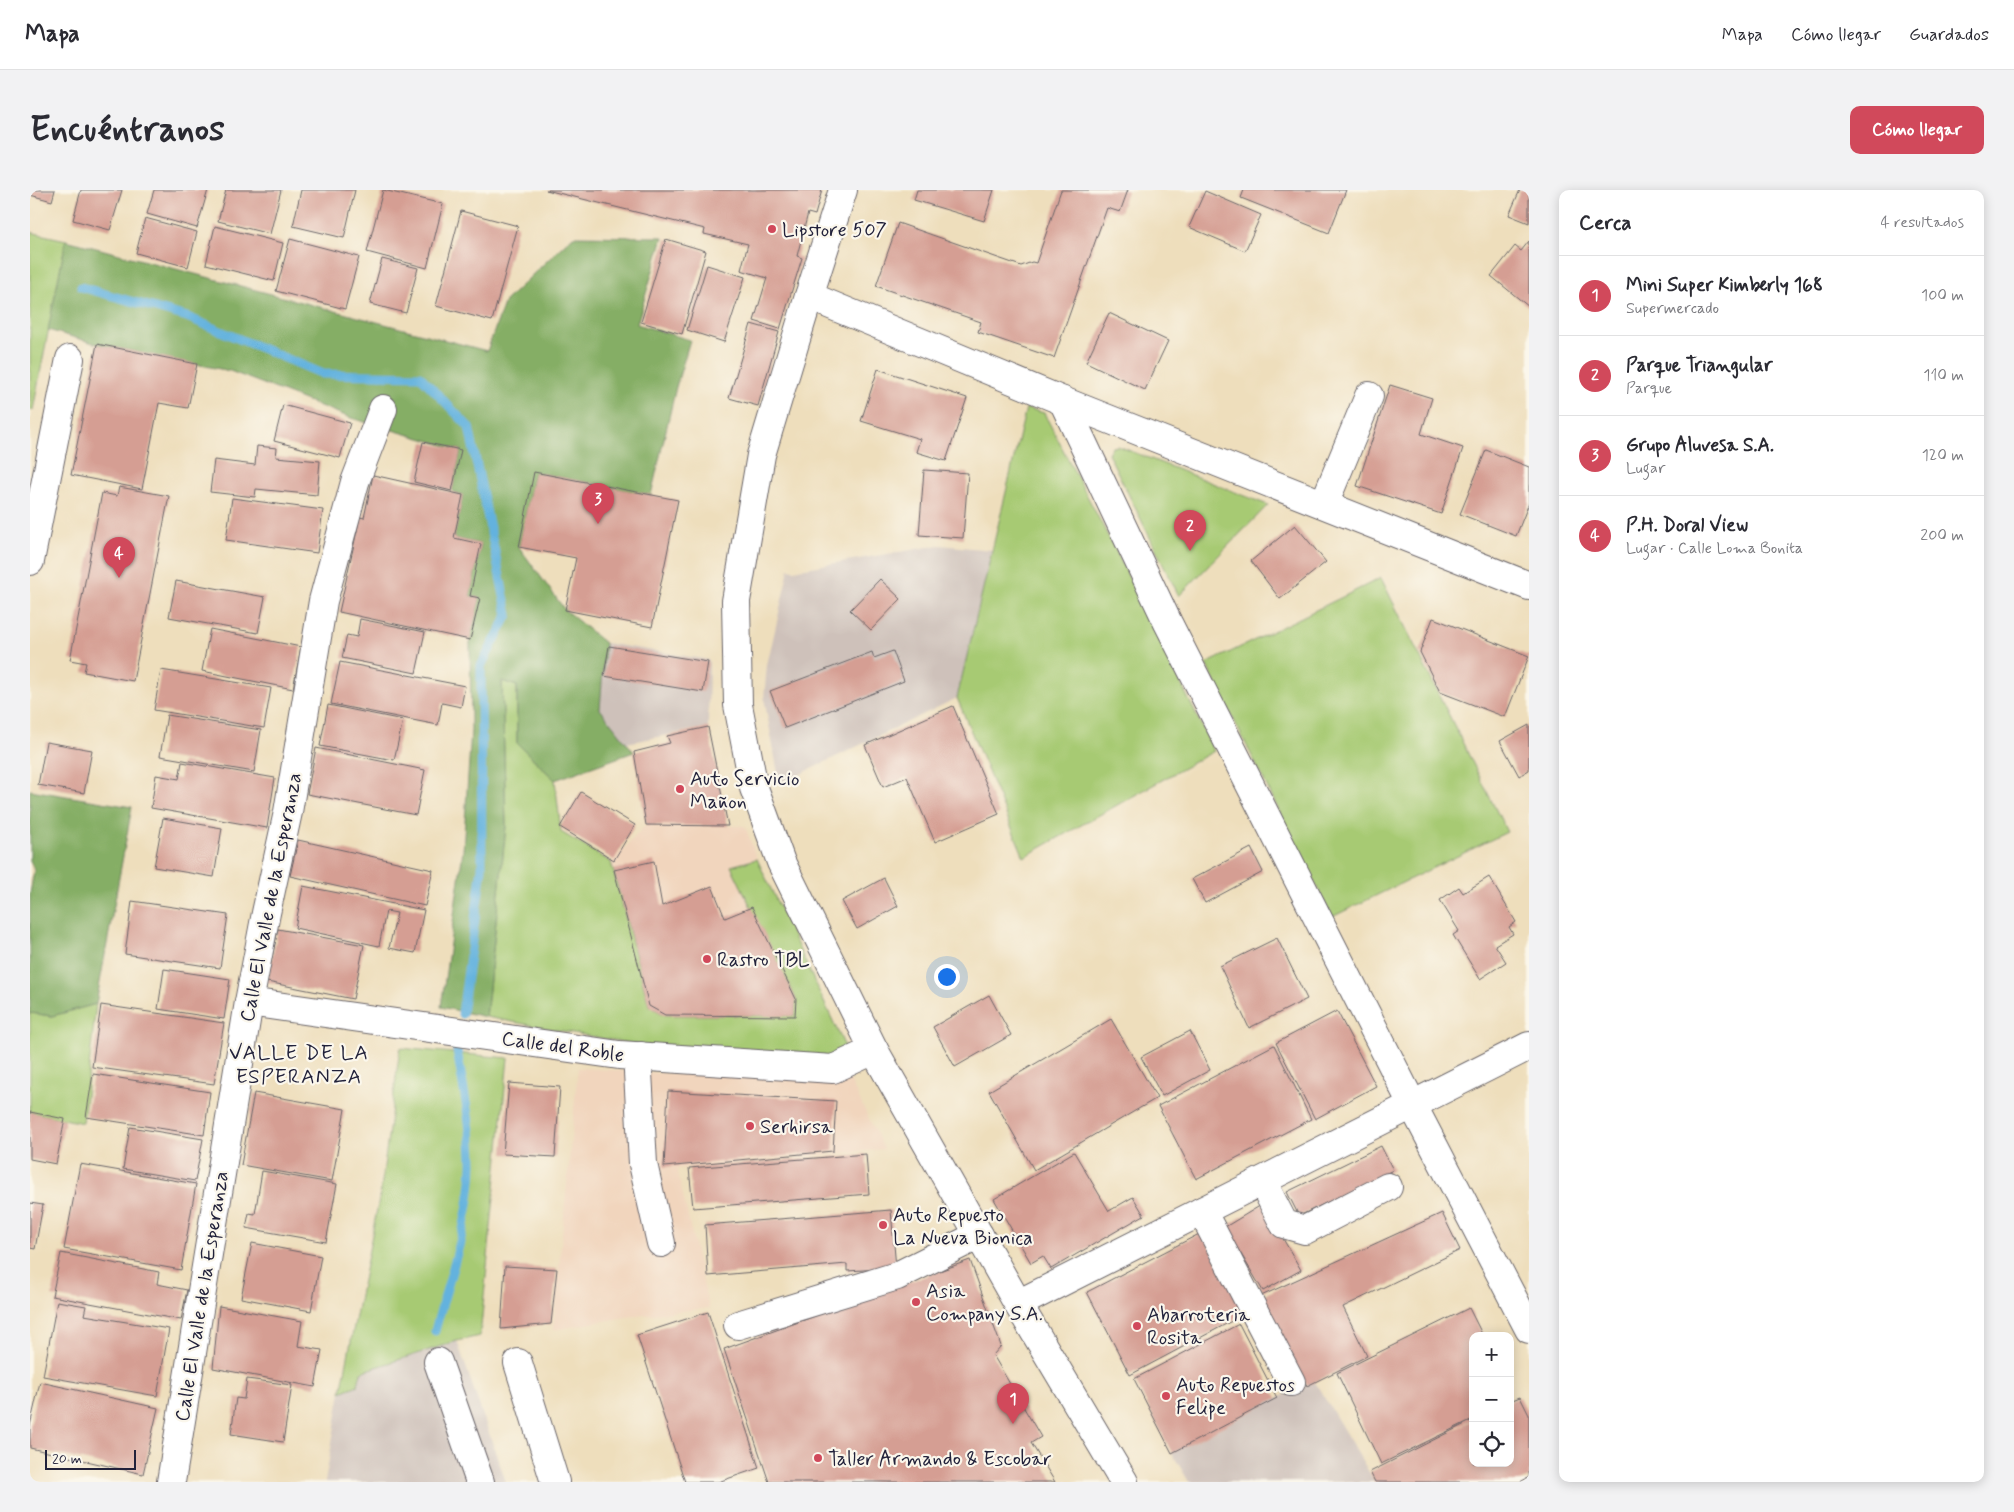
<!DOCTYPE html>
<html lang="es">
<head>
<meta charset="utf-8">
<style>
  :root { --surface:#fff; --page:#f2f2f3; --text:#2b2b33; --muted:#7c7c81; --line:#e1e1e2; --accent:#d1495b }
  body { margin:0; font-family:Mynerve,sans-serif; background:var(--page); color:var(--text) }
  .controls { position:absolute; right:15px; bottom:15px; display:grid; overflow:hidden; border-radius:10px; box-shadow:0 2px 12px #0003 }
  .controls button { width:45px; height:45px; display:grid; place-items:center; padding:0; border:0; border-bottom:1px solid var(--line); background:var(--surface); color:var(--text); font:25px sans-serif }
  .scale { position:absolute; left:15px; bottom:12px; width:91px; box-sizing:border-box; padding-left:5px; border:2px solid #22223b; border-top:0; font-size:14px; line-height:18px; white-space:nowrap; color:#22223b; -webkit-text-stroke:4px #fbf7ec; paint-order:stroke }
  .you { position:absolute; left:916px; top:786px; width:18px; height:18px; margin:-12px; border:4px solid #fff; border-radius:50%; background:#1a73e8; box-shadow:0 0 0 8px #1a73e833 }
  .badge { display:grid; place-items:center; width:32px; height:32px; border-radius:50%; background:var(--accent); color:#fff; font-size:16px; font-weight:700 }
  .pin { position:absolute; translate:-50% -41px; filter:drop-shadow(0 1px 2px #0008) }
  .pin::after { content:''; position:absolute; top:26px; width:18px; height:15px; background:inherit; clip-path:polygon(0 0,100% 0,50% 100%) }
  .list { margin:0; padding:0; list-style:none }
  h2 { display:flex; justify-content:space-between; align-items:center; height:65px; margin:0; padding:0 20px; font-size:21px }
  h2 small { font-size:16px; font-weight:400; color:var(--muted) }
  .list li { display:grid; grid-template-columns:32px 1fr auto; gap:15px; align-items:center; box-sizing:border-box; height:80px; padding:0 20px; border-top:1px solid var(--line) }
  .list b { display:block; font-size:19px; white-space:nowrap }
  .list p { margin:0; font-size:16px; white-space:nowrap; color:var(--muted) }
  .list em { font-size:16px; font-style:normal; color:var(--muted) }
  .icon { flex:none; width:28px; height:28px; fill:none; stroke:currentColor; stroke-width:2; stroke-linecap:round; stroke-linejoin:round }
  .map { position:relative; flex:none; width:1499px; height:1292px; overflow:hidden; border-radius:10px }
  header { display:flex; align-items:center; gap:30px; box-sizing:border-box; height:70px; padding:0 25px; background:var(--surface); border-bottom:1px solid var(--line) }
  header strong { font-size:24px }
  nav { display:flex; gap:28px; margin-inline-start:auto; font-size:18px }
  .intro { display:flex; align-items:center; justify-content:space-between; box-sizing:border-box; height:120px; padding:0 30px }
  h1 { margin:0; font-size:35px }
  .button { padding:12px 22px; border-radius:10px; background:var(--accent); color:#fff; font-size:18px; font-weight:700 }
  main { display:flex; gap:30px; padding:0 30px }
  aside { flex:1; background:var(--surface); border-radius:10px; box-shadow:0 2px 12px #0003 }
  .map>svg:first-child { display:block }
</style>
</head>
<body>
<header>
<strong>Mapa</strong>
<nav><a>Mapa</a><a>Cómo llegar</a><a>Guardados</a></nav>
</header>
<div class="intro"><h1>Encuéntranos</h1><a class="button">Cómo llegar</a></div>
<main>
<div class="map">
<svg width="1499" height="1292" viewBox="0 0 1499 1292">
  <rect width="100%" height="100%" fill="#fbf7ec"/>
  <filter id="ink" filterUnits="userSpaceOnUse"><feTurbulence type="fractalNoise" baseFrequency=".02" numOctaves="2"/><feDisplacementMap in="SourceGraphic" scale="10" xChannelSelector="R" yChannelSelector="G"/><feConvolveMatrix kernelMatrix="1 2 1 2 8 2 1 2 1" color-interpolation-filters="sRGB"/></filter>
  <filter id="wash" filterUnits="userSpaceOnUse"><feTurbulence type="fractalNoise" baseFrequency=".0096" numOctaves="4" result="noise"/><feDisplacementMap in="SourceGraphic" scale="20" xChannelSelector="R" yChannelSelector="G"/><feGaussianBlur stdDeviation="1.12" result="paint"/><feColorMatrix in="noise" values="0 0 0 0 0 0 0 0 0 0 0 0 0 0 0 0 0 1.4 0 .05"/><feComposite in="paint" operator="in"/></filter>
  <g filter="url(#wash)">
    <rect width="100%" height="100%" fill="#eedebc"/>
    <g fill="#f1d5bd">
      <path d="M616,635L715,636L727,669L702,676L766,809L765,826L635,825L619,816L581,672Z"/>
      <path d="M548,878L628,883L818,887L854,959L647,979L679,1118L596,1127L523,1140Z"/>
    </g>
    <g fill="#cec1ba">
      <path d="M910,355L962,360L927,508L750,594L734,508L737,475L759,379L764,380Z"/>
      <path d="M575,453L679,470L678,537L597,553L570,519Z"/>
      <path d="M427,1151L476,1292H295L311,1202L331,1182Z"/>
      <path d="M1285,1192L1345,1292H1159L1142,1263L1247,1208Z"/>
    </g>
    <g fill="#a7ca73" stroke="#647657">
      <path d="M0,42L36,50L3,220H0Z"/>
      <path d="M996,218L1014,223L1089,367L1184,561L994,667L927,508Z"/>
      <path d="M1088,256L1238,315L1149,406L1078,263L1082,257Z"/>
      <path d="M1351,388L1477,642L1302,727L1176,474Z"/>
      <path d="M472,491L487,496V553L525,590L531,642L581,672L619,816L635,825L765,826L766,809L701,676L727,669L817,861L796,871L636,860L456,827L476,636Z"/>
      <path d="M66,814L53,933L0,922V823L22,826Z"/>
      <path d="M370,858L478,868L450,1146L427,1151L331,1182L328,1195L311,1202L351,999Z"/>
    </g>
    <g fill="#85ae65" stroke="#546850">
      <path d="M543,46L633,47L607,134L660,150L646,197L621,305L504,282L489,357L535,420L575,453L570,519L604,562L525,590L487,553V496L472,491L476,636L456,827L411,817L433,661L441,540L440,450L450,408L440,406L451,354L424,348L433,305L422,301L431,260L321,228L200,181L67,154L18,140L36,50L457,161L475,111Z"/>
      <path d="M0,600L102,617L66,814L22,826L0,823V704L4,680L0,671Z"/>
    </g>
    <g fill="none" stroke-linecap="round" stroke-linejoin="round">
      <g stroke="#64b2de" stroke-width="9">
        <path d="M51,97L157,127L293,184L390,186L439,237L478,425L451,476L452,678L432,824"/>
        <path d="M405,1141C419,1087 441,1030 442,974C442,936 433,898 427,860"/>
      </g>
    </g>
    <g id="blocks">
      <g fill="#d59e93">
        <path d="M0,0H25L22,11L0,5Z"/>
        <path d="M51,0H92L80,40L43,30Z"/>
        <path d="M124,0H178L167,38L117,24Z"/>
        <path d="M196,0H251L240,44L188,31Z"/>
        <path d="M271,0H325L314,48L263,36Z"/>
        <path d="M353,0L413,14L397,78L337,62Z"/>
        <path d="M516,0H792L785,25L778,23L767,66L772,68L750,139L724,131L737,88L711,80L718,54L674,44L675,39Z"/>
        <path d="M887,0H964L954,31L884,10Z"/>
        <path d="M1031,0H1098L1090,22L1077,18L1024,168L948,142L951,132L846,96L868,33L991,76L1002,72L1006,73Z"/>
        <path d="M1214,0H1316L1299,43L1211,8Z"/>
        <path d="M1490,0H1499V33L1479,25Z"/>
        <path d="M1175,1L1231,25L1215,61L1159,37Z"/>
        <path d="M431,21L488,36L462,131L406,116Z"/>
        <path d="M115,28L167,42L158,77L106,63Z"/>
        <path d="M185,36L253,53L244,91L176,74Z"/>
        <path d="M260,49L329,67L315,119L246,101Z"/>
        <path d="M636,49L676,61L652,144L611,132Z"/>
        <path d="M1499,51V117L1461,86L1485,56L1491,61Z"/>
        <path d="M352,69L388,78L376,123L340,114Z"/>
        <path d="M677,75L715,87L694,152L657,140Z"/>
        <path d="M1079,123L1138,151L1115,200L1056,172Z"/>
        <path d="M721,134L749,142L728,216L699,208Z"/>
        <path d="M67,154L167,174L158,218L129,213L112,299L41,285Z"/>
        <path d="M848,179L937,208L916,271L886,262L890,249L831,231Z"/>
        <path d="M1360,195L1402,208L1391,244L1433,258L1411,324L1327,296Z"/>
        <path d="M253,215L320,233L310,268L244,251Z"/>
        <path d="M393,252L431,260L422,301L384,292Z"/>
        <path d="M227,256L247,258L246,267L290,271L287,305L226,299L225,307L180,302L184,270L225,275Z"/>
        <path d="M1456,260L1499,277V313L1486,346L1430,324Z"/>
        <path d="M894,280L938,283L933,348L889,345Z"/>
        <path d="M504,282L648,310L622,437L535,420L546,368L489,357Z"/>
        <path d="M343,285L433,305L424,348L451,354L440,406L450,408L440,450L309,422L330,327L334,328Z"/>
        <path d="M89,297L139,306L103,491L54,482L56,473L40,470L72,303L87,306Z"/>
        <path d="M202,308L293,320L287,363L196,350Z"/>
        <path d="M1265,335L1296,372L1250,409L1221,371Z"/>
        <path d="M850,389L871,409L841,440L820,420Z"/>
        <path d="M146,391L235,407L228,443L139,427Z"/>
        <path d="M1403,428L1499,466L1475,527L1410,502L1390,462Z"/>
        <path d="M330,429L395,442L386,483L312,468L317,445L327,447Z"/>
        <path d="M180,439L271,457L263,499L172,481Z"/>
        <path d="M579,456L678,472L673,502L574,486Z"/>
        <path d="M863,461L874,491L755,538L740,501L842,462L844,468Z"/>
        <path d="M310,472L435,496L431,517L412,513L408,535L301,514Z"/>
        <path d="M131,480L241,498L234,538L124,520Z"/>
        <path d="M298,515L373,530L364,570L290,556Z"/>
        <path d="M923,516L969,624L905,652L877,587L853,597L835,555Z"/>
        <path d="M137,525L231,540L224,582L130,566Z"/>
        <path d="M1499,535V580L1489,586L1470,551Z"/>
        <path d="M678,537L698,636L616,635L604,562L640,553L637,546Z"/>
        <path d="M16,552L62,560L54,603L8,595Z"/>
        <path d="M286,558L395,580L386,625L277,604Z"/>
        <path d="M152,572L245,588L237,638L121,618L126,585L149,589Z"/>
        <path d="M551,602L605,635L584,670L530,637Z"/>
        <path d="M133,628L192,638L184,687L124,677Z"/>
        <path d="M268,650L403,680L395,716L260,686Z"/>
        <path d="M1221,658L1233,682L1175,713L1162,689Z"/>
        <path d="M624,671L632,716L682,696L695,728L722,717L766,809L765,826L635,825L619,816L584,680Z"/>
        <path d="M1459,687L1486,732L1479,737L1483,744L1465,755L1476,772L1450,789L1423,745L1429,741L1410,710L1429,697L1433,703Z"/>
        <path d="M854,688L868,716L827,739L812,711Z"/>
        <path d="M273,696L394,720L385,763L359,758L367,723L356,721L349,756L265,738Z"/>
        <path d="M102,711L198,725L190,778L95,764Z"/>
        <path d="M248,739L334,755L323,809L237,792Z"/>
        <path d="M1247,748L1277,809L1219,838L1190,776Z"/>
        <path d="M134,779L200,789L194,829L128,819Z"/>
        <path d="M959,805L981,845L925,877L903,837Z"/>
        <path d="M71,815L194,833L184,894L62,877Z"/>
        <path d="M1307,821L1346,896L1285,929L1246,853Z"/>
        <path d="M1081,829L1127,908L1004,980L959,901Z"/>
        <path d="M1160,841L1180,880L1132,906L1111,867Z"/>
        <path d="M1244,855L1281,929L1166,989L1128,916Z"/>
        <path d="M63,884L180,902L174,945L56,927Z"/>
        <path d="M479,893L530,897L525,967L473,964Z"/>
        <path d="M638,901L806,911L803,961L634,977Z"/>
        <path d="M224,903L315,919L302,991L211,975Z"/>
        <path d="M0,922L35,929L26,974L0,969Z"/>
        <path d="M100,937L173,949L165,991L93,979Z"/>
        <path d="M1351,956L1363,980L1269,1026L1257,1002Z"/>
        <path d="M1044,962L1079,1021L1103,1007L1114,1025L1021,1079L1013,1066L1001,1073L964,1009Z"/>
        <path d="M836,964L839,1004L663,1018L659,978Z"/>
        <path d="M50,974L166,994L151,1080L34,1059Z"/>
        <path d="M232,981L307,994L296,1052L216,1038L219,1023L225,1024Z"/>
        <path d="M0,1013L13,1015L5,1059L0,1058Z"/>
        <path d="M1233,1014L1271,1080L1233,1101L1195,1037Z"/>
        <path d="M861,1020L866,1078L817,1081V1074L678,1086L675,1035Z"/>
        <path d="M1412,1023L1430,1060L1313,1117L1337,1166L1277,1196L1229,1107Z"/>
        <path d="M1173,1042L1215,1124L1100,1185L1057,1102Z"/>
        <path d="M222,1053L291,1066L281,1121L211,1108Z"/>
        <path d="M31,1063L129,1082L127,1094L157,1100L151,1130L22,1106Z"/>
        <path d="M940,1070L971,1156L963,1165L1011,1247L1001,1253L1025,1292H739L694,1159Z"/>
        <path d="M475,1076L527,1079L521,1134L471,1139Z"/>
        <path d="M27,1111L56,1116L54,1125L139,1139L127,1206L13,1186Z"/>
        <path d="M189,1116L272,1131L268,1156L292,1160L285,1197L183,1178Z"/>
        <path d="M1439,1118L1453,1146H1443V1229L1351,1274L1307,1183Z"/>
        <path d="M678,1122L729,1278L688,1292H655L607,1145Z"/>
        <path d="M1209,1134L1247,1208L1142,1263L1104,1189Z"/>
        <path d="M217,1189L262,1195L253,1252L201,1244L206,1208L214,1209Z"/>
        <path d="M10,1192L128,1218L113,1284L0,1258V1236Z"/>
        <path d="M1490,1207L1499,1225V1287L1490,1292H1345L1340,1282L1443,1230V1273H1480V1211Z"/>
      </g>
    </g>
  </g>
  <g filter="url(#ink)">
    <use href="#blocks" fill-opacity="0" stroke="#696468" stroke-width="1"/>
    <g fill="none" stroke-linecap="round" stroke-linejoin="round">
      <g stroke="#696468" stroke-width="30">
        <g id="minor">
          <path d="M779,106L1033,211L1499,396"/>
          <path d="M1033,211L1138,433L1382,914L1499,1139"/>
          <path d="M1294,314L1339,206"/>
          <path d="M0,371L40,169"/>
          <path d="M219,812L589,865L803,879L844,860"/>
          <path d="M610,866L608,882L613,974L631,1053"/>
          <path d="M1232,991L1254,1034L1275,1040L1358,997"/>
          <path d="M1172,1021L1261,1192"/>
          <path d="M988,1114L1499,856"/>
          <path d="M708,1135L867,1086L949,1045"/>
          <path d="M408,1172L450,1292"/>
          <path d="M488,1173L525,1292"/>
          <path d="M141,1292L219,812L236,723L258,622L293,411L325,292L353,219"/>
        </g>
      </g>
      <g stroke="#696468" stroke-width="30">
        <path id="major" d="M813,0L779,106L731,265L706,411L708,515L724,598L751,672L844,860L988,1114L1094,1292"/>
      </g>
      <use href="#minor" stroke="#fff" stroke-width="28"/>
      <use href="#major" stroke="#fff" stroke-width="28"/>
    </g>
  </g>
  <g fill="#d1495b" stroke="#fbf7ec" stroke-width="2">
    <circle cx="742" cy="39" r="5"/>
    <circle cx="650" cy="599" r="5"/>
    <circle cx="677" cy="769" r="5"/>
    <circle cx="720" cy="936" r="5"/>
    <circle cx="853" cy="1035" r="5"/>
    <circle cx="886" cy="1112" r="5"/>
    <circle cx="1107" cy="1136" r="5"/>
    <circle cx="1136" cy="1206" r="5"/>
    <circle cx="788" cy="1268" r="5"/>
  </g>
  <g text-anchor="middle" stroke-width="4.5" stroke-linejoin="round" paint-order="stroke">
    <g font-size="20" fill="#22223b" stroke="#fbf7ec" text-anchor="start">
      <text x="752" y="46">Lipstore 507</text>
      <text x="660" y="595">Auto Servicio<tspan x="660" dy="23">Mañon</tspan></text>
      <text x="687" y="776">Rastro TBL</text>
      <text x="730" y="943">Serhirsa</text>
      <text x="863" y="1031">Auto Repuesto<tspan x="863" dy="23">La Nueva Bionica</tspan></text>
      <text x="896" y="1107">Asia<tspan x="896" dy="23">Company S.A.</tspan></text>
      <text x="1117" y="1131">Abarroteria<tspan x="1117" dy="23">Rosita</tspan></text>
      <text x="1146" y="1201">Auto Repuestos<tspan x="1146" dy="23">Felipe</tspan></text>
      <text x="798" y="1275">Taller Armando &amp; Escobar</text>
    </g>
    <g font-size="20" fill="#22223b" stroke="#fbf7ec">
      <text transform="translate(240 707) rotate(-79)" y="7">Calle El Valle de la Esperanza</text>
      <text transform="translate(533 856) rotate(8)" y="7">Calle del Roble</text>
      <text transform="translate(171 1106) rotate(-81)" y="7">Calle El Valle de la Esperanza</text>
    </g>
    <g font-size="21" letter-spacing="1" fill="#22223b" stroke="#fbf7ec">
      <text x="269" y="869">VALLE DE LA<tspan x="269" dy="24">ESPERANZA</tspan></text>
    </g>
  </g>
</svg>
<div class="controls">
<button>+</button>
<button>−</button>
<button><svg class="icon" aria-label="locate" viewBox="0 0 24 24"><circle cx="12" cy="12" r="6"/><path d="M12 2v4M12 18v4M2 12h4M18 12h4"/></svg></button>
</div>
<div class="scale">20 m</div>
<div class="you"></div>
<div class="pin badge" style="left:983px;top:1234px">1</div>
<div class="pin badge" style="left:1160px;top:361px">2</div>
<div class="pin badge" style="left:568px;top:334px">3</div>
<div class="pin badge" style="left:89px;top:388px">4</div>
</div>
<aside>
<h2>Cerca<small>4 resultados</small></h2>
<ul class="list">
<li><span class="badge">1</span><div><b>Mini Super Kimberly 168</b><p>Supermercado</p></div><em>100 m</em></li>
<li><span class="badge">2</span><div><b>Parque Triangular</b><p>Parque</p></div><em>110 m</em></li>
<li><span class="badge">3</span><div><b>Grupo Aluvesa S.A.</b><p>Lugar</p></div><em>120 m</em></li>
<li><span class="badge">4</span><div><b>P.H. Doral View</b><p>Lugar · Calle Loma Bonita</p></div><em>200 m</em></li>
</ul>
</aside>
</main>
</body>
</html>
